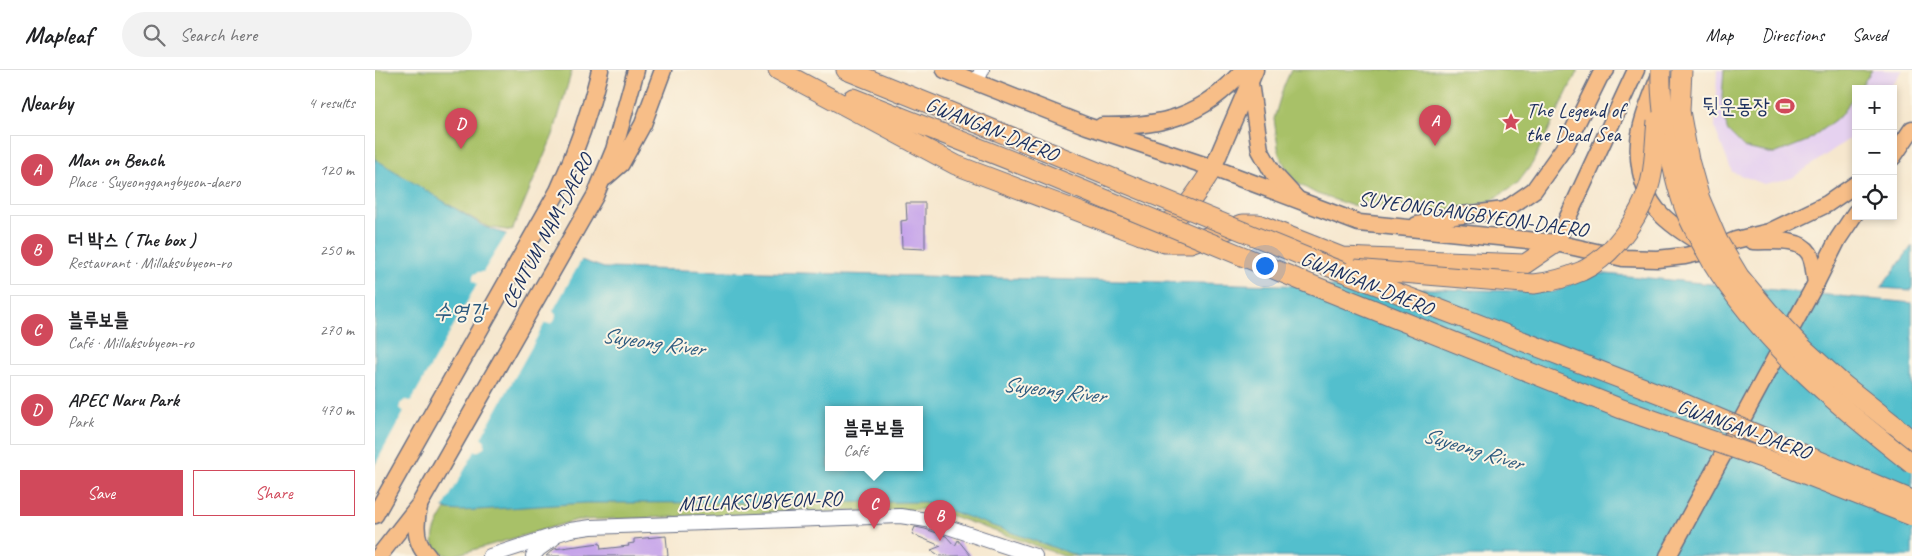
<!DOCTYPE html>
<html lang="en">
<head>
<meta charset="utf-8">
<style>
  :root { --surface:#fff; --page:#f2f2f2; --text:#202124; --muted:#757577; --line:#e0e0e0; --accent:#d1495b }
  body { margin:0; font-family:Caveat,"Poor Story",sans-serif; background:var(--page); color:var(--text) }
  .controls { position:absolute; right:15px; top:15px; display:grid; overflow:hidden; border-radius:0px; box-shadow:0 2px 8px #0003 }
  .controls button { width:45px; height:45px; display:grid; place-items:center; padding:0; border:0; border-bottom:1px solid var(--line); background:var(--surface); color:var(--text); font:25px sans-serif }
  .you { position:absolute; left:889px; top:195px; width:18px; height:18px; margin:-12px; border:4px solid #fff; border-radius:50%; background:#1a73e8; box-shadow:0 0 0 8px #1a73e833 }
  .badge { display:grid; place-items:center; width:32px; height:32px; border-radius:50%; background:var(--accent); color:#fff; font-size:16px; font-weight:700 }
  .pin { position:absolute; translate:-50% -41px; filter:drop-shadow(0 1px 2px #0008) }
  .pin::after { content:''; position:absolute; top:26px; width:18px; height:15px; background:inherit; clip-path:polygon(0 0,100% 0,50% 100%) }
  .popup { position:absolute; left:450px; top:336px; width:98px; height:65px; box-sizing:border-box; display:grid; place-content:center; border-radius:0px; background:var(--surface); filter:drop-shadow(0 1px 4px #0005); font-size:16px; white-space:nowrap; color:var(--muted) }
  .popup b { font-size:19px; color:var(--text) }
  .popup::after { content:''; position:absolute; left:50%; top:100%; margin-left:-10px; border:10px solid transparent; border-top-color:var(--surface) }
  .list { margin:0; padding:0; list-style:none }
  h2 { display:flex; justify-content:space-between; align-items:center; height:65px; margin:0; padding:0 20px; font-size:21px }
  h2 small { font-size:16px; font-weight:400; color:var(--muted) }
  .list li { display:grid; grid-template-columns:32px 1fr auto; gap:15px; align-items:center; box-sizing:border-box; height:70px; margin:0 10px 10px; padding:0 10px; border:1px solid var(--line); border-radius:0px }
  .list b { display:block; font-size:19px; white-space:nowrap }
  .list p { margin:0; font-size:16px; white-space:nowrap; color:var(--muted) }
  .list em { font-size:16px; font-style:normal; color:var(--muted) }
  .actions { display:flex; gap:10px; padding:15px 20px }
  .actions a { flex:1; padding:11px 0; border:1px solid var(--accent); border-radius:0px; text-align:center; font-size:18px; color:var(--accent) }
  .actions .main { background:var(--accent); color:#fff }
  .icon { flex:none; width:28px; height:28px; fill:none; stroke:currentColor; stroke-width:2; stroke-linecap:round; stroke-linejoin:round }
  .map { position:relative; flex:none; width:1537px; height:486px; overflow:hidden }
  header { display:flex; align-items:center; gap:30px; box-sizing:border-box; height:70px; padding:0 25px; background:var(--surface); border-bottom:1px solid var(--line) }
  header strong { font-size:24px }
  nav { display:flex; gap:28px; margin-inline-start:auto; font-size:18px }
  .search { width:350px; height:45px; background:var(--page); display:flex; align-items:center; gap:12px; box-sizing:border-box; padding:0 18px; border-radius:28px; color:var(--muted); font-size:19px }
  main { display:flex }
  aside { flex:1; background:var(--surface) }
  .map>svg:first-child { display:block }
</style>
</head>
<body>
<header>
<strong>Mapleaf</strong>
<div class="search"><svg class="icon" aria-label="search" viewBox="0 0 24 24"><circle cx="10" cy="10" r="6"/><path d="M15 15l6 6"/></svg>Search here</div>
<nav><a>Map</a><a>Directions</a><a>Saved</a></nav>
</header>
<main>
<aside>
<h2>Nearby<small>4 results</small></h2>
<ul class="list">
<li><span class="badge">A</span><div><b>Man on Bench</b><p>Place · Suyeonggangbyeon-daero</p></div><em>120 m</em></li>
<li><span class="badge">B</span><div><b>더 박스 ( The box )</b><p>Restaurant · Millaksubyeon-ro</p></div><em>250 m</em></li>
<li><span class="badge">C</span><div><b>블루보틀</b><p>Café · Millaksubyeon-ro</p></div><em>270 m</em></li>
<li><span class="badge">D</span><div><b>APEC Naru Park</b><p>Park</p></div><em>470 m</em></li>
</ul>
<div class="actions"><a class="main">Save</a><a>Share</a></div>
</aside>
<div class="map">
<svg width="1537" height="486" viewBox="0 0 1537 486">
  <rect width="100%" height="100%" fill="#fcf5e5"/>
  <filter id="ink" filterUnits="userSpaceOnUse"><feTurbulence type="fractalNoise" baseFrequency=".02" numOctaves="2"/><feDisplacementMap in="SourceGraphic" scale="10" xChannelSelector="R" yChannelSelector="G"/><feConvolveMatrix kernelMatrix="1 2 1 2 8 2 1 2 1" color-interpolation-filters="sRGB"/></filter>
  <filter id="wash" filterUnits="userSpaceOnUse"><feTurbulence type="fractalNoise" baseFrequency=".0096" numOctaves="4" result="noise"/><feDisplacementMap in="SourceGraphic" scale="20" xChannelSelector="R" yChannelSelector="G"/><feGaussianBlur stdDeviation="1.12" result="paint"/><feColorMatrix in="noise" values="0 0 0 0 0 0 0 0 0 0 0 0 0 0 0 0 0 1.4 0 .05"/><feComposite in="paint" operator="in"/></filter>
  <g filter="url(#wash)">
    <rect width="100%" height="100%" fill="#f6e7ce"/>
    <path fill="#e6d2f0" d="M1342,0H1528L1514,19H1481V62L1477,67L1417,108L1389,114L1357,102L1340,59Z"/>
    <g fill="#a8c167" stroke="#627862">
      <path d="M0,0H197L178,65L137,161L113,157L0,93Z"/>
      <path d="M916,0H1203L1157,94L1142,114L1117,130L1085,141L975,135L942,124L918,111L904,84L899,49L908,18Z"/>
      <path d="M1349,0H1497L1484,19H1481V23L1465,46L1432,71L1399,84L1370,78L1352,60L1347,27Z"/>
      <path d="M553,418L752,486H689L558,439L202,450L77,486C39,481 69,443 79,427Z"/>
    </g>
    <g fill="#53bfcd" stroke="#377796" fill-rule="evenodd">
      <path d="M0,89L110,157L229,198L1179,222L1196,214L1199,201L1537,233V486H703L550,432L210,433L86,441L73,440L0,398ZM454,340H544V398H454Z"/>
      <path d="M1537,176V220L1506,218Z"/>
    </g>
    <path fill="#f6e7ce" d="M133,162L207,189L178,241L181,245L180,250L175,254L170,253L106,368L110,372L109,378L104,381H100L67,440L0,400V395L29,342L25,338V334L30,330L36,331L102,214L98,211V205L103,202H108Z"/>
    <g id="blocks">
      <g fill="#c6a4ea">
        <path d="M531,133H550V179L527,178L526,151L532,150Z"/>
        <path d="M540,457L550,459L571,466L580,476L583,470L596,486H565L556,480L566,476L537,464Z"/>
        <path d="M291,466L293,486H171L179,479L225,473L226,479L254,476L253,474L259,473V469Z"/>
      </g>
    </g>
  </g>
  <g filter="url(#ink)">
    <use href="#blocks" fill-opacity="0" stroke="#686f85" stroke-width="1"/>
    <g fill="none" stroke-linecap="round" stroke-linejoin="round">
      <g stroke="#686f85" stroke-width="16">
        <g id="minor">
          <path d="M601,13L607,0"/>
          <path d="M115,486L195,460L216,457L525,446L552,450L660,486"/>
          <path d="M158,486L164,479L178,469"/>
        </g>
      </g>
      <g stroke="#686f85" stroke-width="19">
        <g id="major">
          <path d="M570,0L712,56L838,98L984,153L1181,173L1248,188L1282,189L1310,186L1337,180L1361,170L1394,162L1452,134L1481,114"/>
          <path d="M1285,5C1278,22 1270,41 1266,59C1260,83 1266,121 1282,140C1295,155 1313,166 1331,176"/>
          <path d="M875,13L885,80L898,103L922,129"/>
          <path d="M727,56C786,57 828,47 868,0"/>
          <path d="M1518,87L1537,59"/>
          <path d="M838,98L880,0"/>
          <path d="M231,107L246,94L268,54L288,0"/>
          <path d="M1042,155L1079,146L1130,140L1159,120L1191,75L1225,6L1231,0"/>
          <path d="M1378,171C1394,172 1424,167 1434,183C1439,190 1439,204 1441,213"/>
          <path d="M1181,173L1261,0"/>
          <path d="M44,437C40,454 39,473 53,486"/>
          <path d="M0,445L183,121C201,82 215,42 225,0"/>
          <path d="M4,486L44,435L220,126L239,80L261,0"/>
          <path d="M1293,486L1441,213L1463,169L1481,142"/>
        </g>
      </g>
      <g stroke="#686f85" stroke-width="21">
        <g id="highway">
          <path d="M403,0L581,95L766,165C806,153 816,131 838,98"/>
          <path d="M471,0L669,80"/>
          <path d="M478,28L662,101"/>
          <path d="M766,165L790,173H815L868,154H883L967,187L1150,194L1181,173"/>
          <path d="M1518,354L1537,371"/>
        </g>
      </g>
      <use href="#minor" stroke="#fff" stroke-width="14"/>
      <use href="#major" stroke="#f7be88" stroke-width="16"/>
      <use href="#highway" stroke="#f7be88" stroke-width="19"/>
      <g stroke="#686f85" stroke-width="21" stroke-linecap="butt">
        <g id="highway-bridge">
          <path d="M1286,0C1285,27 1289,53 1294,79C1298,100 1303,122 1311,142C1318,159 1328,176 1337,192C1388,274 1462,335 1537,394"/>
          <path d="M1307,0L1305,41L1314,90L1325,129L1343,171L1364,206L1394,242L1427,277L1469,315L1518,354"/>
          <path d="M669,80L955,197L1298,329L1537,430"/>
          <path d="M662,101L937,215L1244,338L1401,393L1537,446"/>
          <path d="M979,199L1159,214C1176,212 1191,208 1207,201C1239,186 1271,140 1277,104C1280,87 1280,69 1282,51"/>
        </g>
      </g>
      <use href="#highway-bridge" stroke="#f7be88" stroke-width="19"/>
    </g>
  </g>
  <defs>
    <g id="stadium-bare" transform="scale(1.5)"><path d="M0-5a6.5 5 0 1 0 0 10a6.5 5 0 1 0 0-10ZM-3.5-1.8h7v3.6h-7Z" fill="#d1495b" stroke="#fcf5e5" stroke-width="2.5" paint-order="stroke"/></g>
    <g id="sight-bare" transform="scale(1.5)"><path d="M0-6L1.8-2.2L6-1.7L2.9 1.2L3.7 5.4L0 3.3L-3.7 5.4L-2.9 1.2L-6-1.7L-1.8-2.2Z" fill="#d1495b" stroke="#fcf5e5" stroke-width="2.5" paint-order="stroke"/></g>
  </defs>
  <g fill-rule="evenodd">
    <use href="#stadium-bare" x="1410" y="36"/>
    <use href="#sight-bare" x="1136" y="52"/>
  </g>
  <g text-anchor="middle" stroke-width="4" stroke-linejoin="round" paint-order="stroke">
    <g font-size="21" fill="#1b2f5e" stroke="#fcf5e5" text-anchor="end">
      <text x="1395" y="43">뒷운동장</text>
      <text x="1151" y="47" text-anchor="start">The Legend of<tspan x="1151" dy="24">the Dead Sea</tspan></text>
    </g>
    <g font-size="21" fill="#1b2f5e" stroke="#fcf5e5">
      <text transform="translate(617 59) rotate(22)" y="7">GWANGAN-DAERO</text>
      <text transform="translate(1098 144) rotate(8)" y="7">SUYEONGGANGBYEON-DAERO</text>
      <text transform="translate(172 161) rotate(-62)" y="7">CENTUM NAM-DAERO</text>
      <text transform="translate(992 213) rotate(22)" y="7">GWANGAN-DAERO</text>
      <text transform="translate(1369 359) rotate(20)" y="7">GWANGAN-DAERO</text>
      <text transform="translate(385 431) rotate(-2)" y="7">MILLAKSUBYEON-RO</text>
    </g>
    <g font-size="22" font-style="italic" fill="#2c5a7f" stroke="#fcf5e5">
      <text x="85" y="249">수영강</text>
      <text transform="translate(278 271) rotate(8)" y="8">Suyeong River</text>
      <text transform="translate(679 319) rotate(7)" y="8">Suyeong River</text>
      <text transform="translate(1098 378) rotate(17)" y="8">Suyeong River</text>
    </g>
  </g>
</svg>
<div class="controls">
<button>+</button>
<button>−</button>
<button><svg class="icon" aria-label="locate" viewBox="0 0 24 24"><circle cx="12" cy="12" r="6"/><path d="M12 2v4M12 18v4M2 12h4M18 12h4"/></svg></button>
</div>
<div class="you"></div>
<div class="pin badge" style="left:1060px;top:76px">A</div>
<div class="pin badge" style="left:565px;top:471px">B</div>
<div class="pin badge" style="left:499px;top:459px">C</div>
<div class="popup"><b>블루보틀</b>Café</div>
<div class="pin badge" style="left:86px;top:79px">D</div>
</div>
</main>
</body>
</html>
